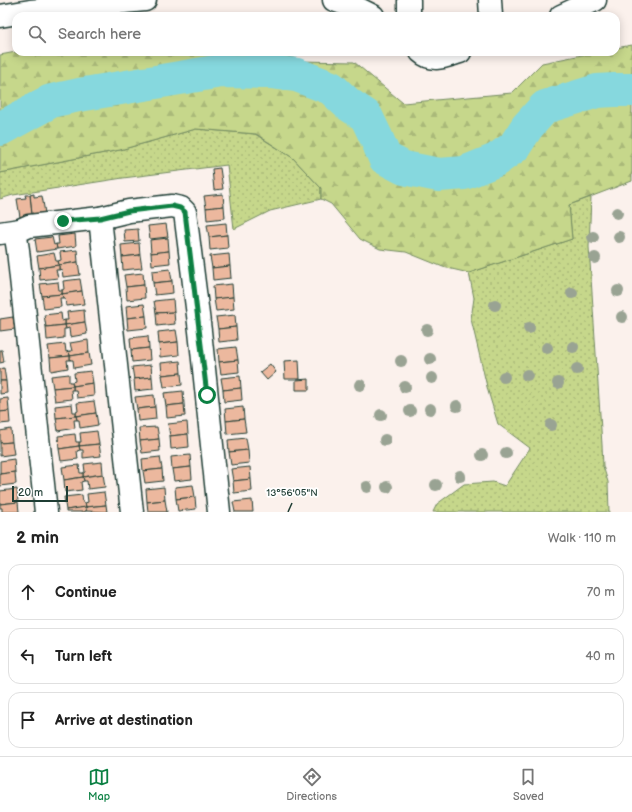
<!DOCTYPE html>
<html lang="en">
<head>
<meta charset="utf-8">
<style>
  :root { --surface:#fff; --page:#f6f6f6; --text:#222; --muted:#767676; --line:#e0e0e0; --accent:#0b8043 }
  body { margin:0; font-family:"Balsamiq Sans",sans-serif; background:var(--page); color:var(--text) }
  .scale { position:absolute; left:12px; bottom:10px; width:56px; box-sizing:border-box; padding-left:4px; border:2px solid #1f3d34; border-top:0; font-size:11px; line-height:14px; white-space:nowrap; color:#1f3d34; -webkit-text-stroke:3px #fff; paint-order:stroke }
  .stop { position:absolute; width:12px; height:12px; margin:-9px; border:3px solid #0b8043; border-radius:50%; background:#fff }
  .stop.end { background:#0b8043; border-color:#fff; box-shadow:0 1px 4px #0008 }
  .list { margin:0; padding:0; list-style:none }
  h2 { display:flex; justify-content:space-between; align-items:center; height:52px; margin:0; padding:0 16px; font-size:17px }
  h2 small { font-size:13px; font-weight:400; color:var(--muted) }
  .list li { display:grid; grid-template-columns:26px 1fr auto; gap:12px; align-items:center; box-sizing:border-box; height:56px; margin:0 8px 8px; padding:0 8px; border:1px solid var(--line); border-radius:12px }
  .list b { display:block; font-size:15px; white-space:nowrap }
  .list em { font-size:13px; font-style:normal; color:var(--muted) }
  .icon { flex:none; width:22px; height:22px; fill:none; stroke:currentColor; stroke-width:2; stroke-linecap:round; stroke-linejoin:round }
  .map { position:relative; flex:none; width:632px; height:512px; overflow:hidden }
  .search { position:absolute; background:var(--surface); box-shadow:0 2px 10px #0003; left:12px; right:12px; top:12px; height:44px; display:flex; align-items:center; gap:10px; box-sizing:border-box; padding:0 14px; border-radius:12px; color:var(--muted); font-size:15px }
  .sheet { height:244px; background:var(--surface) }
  nav { display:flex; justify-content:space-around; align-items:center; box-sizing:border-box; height:56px; border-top:1px solid var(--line); background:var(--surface); font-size:11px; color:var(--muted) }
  nav a { display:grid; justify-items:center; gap:2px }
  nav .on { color:var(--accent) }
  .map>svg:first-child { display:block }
</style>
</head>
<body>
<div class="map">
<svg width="632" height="512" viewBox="0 0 632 512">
  <defs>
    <pattern id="grass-dots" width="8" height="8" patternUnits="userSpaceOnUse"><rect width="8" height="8" fill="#c6d78b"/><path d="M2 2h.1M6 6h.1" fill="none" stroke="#aab979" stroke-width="1.8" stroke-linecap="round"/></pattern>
    <pattern id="forest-firs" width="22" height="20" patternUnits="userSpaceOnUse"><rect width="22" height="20" fill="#c6d78b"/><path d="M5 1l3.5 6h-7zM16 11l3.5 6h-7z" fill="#aab979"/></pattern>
  </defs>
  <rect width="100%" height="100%" fill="#fbf1ec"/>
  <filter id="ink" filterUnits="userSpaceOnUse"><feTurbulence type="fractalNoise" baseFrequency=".025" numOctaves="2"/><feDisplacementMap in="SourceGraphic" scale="8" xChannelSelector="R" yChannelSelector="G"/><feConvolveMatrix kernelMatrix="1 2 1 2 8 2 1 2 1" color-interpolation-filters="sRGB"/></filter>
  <g filter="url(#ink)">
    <g fill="url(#grass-dots)" stroke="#728a60">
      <path d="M196,129L255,134L293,158L321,188V199L270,211L234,229L227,165L123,178L13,195L0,199V173L120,150Z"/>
      <path d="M591,197L589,247L602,445L603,466L608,482L609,512H433L437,504L464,484L493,482L505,486L530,448L498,424L488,391L471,319L474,298L469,273L572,239L569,205Z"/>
    </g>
    <path fill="url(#forest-firs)" stroke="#728a60" d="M632,45V181L569,205L572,239L469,273L443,267L406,252L380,249L360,239L331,204L321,199V188L293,158L256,134L196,129L120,150L0,173V55L16,52H278L301,61L354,62L403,103L512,93L542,63L597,52H616V48Z"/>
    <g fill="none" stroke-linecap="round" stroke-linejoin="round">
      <path stroke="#86d8de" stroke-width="34" d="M0,129L51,101L79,95L221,71L272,72L297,75L331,88L348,104L366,116L376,137L385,158L404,168L439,175L464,173L496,160L514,147L527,127L545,107L597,91L614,90H632"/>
    </g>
    <g fill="#ecb89e" stroke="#1f3d34">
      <path d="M220,168L223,189L214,190L212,169Z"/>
      <path d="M34,194V197L42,196L45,213L32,215L30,195Z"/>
      <path d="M223,194L224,206L206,208L204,196Z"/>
      <path d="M25,195H30L32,215L20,217L17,199L26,198Z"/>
      <path d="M224,206L225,218L207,220L206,208Z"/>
      <path d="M226,223L227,235L209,237L207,225Z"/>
      <path d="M166,224L168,237L150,239L148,226Z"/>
      <path d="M138,229L139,241L125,242L124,230Z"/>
      <path d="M75,234L76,246L57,249L56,244H59L58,236Z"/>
      <path d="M227,235L228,248L210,250L209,237Z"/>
      <path d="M52,237L54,245L56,244L57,249L37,252L35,239Z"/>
      <path d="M168,238L169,251L151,253L150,240Z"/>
      <path d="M139,243L140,255L122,257L121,245Z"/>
      <path d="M77,250L78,262L59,265L58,261L61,260L60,252Z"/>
      <path d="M169,251L170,263L152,265L151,253Z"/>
      <path d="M54,253L56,261H58L59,265L39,268L37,256Z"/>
      <path d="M229,254L230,266L212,268L210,256Z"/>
      <path d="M140,255L142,268L123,270L122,257Z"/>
      <path d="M78,262L80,275L63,277L62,269L59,270V265Z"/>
      <path d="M59,265V270H56L58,278L40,280L39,268Z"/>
      <path d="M230,266L231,278L213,280L212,268Z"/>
      <path d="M170,269L172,281L153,283L152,271Z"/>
      <path d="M143,273L144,285L126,287L124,275Z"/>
      <path d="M80,279L82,291L62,294V290L64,289L63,281Z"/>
      <path d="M172,281L173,293L155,295L153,283Z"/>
      <path d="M58,282L59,290H62V294L42,296L40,284Z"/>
      <path d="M232,284L233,297L214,299L213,286Z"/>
      <path d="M144,285L145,298L127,300L126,287Z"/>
      <path d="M82,291L84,304L66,306L65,298H63L62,294Z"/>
      <path d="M62,294L63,298H60L61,307L44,309L42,296Z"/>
      <path d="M233,297L234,309L216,311L214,299Z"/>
      <path d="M173,299L174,312L156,313L154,301Z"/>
      <path d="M144,304L146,316L127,318L126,306Z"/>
      <path d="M84,310L85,322L65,325V320H68L67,312Z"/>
      <path d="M174,312L175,324L157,326L156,313Z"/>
      <path d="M61,313L62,321L65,320V325L46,327L44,315Z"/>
      <path d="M235,315L236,327L218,329L216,317Z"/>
      <path d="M146,316L147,328L128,330L127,318Z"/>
      <path d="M13,317L15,329L0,331V319Z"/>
      <path d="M85,322L87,334L70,337L69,328L66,329L65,325Z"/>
      <path d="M65,325L66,329H64V338L47,340L46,327Z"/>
      <path d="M236,327L237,340L219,342L218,329Z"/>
      <path d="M176,330L178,342L159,344L158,332Z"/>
      <path d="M148,336L149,348L131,350L130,338Z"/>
      <path d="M88,340L89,353L70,356L69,351H72L70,343Z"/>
      <path d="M178,342L179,355L160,357L159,344Z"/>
      <path d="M65,344L66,352L69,351L70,356L50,358L48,346Z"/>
      <path d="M236,347L238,360L219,362L218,349Z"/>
      <path d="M149,348L150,360L132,362L131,350Z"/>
      <path d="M0,350H2L4,362L0,363Z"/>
      <path d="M89,353L91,365L74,368L73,360H70V356Z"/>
      <path d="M70,356V360H67L68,368L51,371L50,358Z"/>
      <path d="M238,360L239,372L221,374L219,362Z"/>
      <path d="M299,360L300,379H285L284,361Z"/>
      <path d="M180,361L181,373L162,375L161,363Z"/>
      <path d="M270,364L276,372L267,380L260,372Z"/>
      <path d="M151,365L152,377L134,379L132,367Z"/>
      <path d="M4,368L6,381H0V369Z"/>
      <path d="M91,371L93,383L73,386L72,382L75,381L74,373Z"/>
      <path d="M181,373L182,385L164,387L162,375Z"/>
      <path d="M69,374V382H72L73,386L53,388L51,376Z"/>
      <path d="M240,376L241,388L223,390L221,378Z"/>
      <path d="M152,377L153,389L135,391L134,379Z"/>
      <path d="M309,379V390H296V380Z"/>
      <path d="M0,381H6L7,393L0,394Z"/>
      <path d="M93,383L94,396L77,398L76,390H73V386Z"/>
      <path d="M73,386V390H71L72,399L55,401L53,388Z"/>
      <path d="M241,388L242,400L224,402L223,390Z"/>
      <path d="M183,391L184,404L166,406L164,393Z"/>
      <path d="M154,395L155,407L137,409L135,397Z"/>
      <path d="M8,398L9,411L0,412V399Z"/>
      <path d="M94,401L96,413L76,416V412L78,411L77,403Z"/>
      <path d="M72,404L73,412H76V416L56,418L55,406Z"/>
      <path d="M184,404L185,416L167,418L166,406Z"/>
      <path d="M155,407L156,419L138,421L137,409Z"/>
      <path d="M243,407L244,419L226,421L225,409Z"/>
      <path d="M9,411L10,423L0,424V412Z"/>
      <path d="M96,413L98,425L80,428L79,420H77L76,416Z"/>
      <path d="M76,416L77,420H74L75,428L58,431L56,418Z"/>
      <path d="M244,419L246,432L227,434L226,421Z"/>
      <path d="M187,422L188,434L170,436L168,424Z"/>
      <path d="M157,427L159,439L140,441L139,428Z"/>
      <path d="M11,429L12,442L0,443V431Z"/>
      <path d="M97,431L99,444L79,446V442H81L80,433Z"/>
      <path d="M75,434L76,442H79V446L59,449L58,436Z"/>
      <path d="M188,434L189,447L171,449L170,436Z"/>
      <path d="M246,438L248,450L229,452L228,440Z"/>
      <path d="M159,439L160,451L142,453L140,441Z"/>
      <path d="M12,442L14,454L0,456V443Z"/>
      <path d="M99,444L101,456L83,458V450H80L79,446Z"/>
      <path d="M79,446L80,450L77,451L78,459L61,461L59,449Z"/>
      <path d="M248,450L249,463L231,465L229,452Z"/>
      <path d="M190,455L191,467L172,469L171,457Z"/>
      <path d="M160,457L162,469L143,471L142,459Z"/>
      <path d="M14,459L15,472L0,474V461Z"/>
      <path d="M102,462L103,474L83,477V473L85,472L84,464Z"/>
      <path d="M79,465L80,473H83V477L64,480L62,467Z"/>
      <path d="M191,467L192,479L174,481L172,469Z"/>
      <path d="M250,467L251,479L233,481L231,469Z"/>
      <path d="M162,469L163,481L145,483L143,471Z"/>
      <path d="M15,472L16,484L0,486V474Z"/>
      <path d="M103,474L105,487L88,489L87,481H84L83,477Z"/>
      <path d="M83,477L84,481L81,482L82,490L65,492L64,480Z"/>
      <path d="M251,479L252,491L234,493L233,481Z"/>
      <path d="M193,485L195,497L176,499L175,487Z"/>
      <path d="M164,487L165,500L147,502L146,489Z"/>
      <path d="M17,489L18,502L0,504V491Z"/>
      <path d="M104,492L106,505L86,507L85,503L88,502L87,494Z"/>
      <path d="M82,495L83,503H85L86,507L66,510L64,497Z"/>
      <path d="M195,497L196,509L178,511L176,499Z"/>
      <path d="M165,500L167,512H148L147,502Z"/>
      <path d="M252,500L253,512H235L233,502Z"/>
      <path d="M18,502L19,512H2V508H0V504Z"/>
      <path d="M106,505L107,512L86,511V507Z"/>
      <path d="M86,507V511L84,512H66V510Z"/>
    </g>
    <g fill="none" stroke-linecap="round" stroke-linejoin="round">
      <g stroke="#1f3d34" stroke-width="25">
        <g id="minor">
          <path d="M334,0L357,8L373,16"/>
          <path d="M409,0V16"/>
          <path d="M490,0L491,16"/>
          <path d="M0,16L30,11L145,0"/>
          <path d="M561,16L595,0"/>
          <path d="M421,52C433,63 446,56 460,52"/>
          <path d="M100,218L132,512"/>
          <path d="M15,231L18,250L46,512"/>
          <path d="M0,233L20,230L29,226L100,218L129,211L172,206L181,208L185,212L200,331L219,512"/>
        </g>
      </g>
      <use href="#minor" stroke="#fff" stroke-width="22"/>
    </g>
    <g fill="#99a393">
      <circle cx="617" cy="213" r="6"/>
      <circle cx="593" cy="237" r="6"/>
      <circle cx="619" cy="237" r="6"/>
      <circle cx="595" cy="258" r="6"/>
      <circle cx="618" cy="291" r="6"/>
      <circle cx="572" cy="293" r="6"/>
      <circle cx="495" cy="305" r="6"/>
      <circle cx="622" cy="317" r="6"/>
      <circle cx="529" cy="328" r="6"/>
      <circle cx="427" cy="330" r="6"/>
      <circle cx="573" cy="347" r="6"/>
      <circle cx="547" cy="348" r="6"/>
      <circle cx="430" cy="359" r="6"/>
      <circle cx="401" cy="361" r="6"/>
      <circle cx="577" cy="369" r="6"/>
      <circle cx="527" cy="375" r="6"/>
      <circle cx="504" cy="377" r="6"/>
      <circle cx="432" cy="378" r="6"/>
      <circle cx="558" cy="383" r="6"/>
      <circle cx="360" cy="385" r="6"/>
      <circle cx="405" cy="387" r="6"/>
      <circle cx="457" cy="406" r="6"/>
      <circle cx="430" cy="409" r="6"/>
      <circle cx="410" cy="411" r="6"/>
      <circle cx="381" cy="415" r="6"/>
      <circle cx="551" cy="425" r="6"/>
      <circle cx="385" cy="440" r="6"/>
      <circle cx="506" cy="453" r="6"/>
      <circle cx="482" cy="455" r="6"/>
      <circle cx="460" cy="476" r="6"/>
      <circle cx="436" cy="485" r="6"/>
      <circle cx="367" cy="487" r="6"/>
      <circle cx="387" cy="487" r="6"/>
    </g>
  </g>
  <g fill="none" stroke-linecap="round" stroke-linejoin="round" filter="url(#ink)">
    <path stroke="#0b8043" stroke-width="5" d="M63,221L100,218L129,211L172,206L180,208L185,212L207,395"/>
  </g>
  <path fill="none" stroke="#1f3d34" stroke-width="1.5" d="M288,512L292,503"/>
  <g font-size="10" text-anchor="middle" fill="#1f3d34" stroke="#fff" stroke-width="3.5" stroke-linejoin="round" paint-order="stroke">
    <text x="292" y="496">13°56'05"N</text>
  </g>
</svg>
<div class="scale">20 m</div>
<div class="stop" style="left:207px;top:395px"></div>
<div class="stop end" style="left:63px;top:221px"></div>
<div class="search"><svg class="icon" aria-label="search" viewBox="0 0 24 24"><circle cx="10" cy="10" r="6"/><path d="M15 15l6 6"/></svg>Search here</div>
</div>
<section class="sheet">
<h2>2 min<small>Walk · 110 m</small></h2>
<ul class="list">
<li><svg class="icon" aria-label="ahead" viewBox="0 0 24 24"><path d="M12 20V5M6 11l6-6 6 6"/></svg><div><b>Continue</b></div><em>70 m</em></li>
<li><svg class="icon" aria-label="left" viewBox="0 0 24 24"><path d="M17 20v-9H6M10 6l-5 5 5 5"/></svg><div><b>Turn left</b></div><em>40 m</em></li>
<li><svg class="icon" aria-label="arrive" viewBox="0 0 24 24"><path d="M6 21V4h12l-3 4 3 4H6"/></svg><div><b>Arrive at destination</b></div></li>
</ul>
</section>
<nav>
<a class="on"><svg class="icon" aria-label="map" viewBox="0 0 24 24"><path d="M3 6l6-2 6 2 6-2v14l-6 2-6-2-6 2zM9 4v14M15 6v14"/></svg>Map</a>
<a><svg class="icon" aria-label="directions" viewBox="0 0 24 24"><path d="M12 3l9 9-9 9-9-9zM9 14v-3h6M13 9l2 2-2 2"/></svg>Directions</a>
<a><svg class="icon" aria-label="saved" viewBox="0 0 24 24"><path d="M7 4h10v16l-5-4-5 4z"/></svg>Saved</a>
</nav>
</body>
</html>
